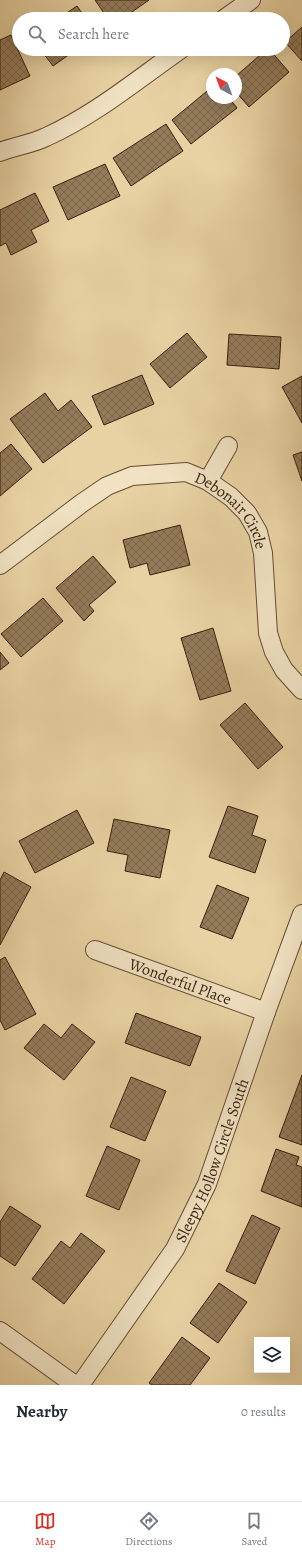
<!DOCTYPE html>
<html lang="en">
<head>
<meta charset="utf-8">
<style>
  :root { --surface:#fff; --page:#f2f2f3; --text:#1f2937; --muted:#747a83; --line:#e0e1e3; --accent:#d93025 }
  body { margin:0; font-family:Alegreya,serif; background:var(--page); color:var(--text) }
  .controls { position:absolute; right:12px; bottom:12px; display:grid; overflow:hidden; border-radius:0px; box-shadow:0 4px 16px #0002 }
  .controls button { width:36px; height:36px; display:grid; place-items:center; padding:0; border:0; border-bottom:1px solid var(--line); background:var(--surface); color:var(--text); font:20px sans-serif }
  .compass { position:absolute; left:206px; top:68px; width:36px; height:36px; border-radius:50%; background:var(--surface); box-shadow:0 4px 16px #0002; rotate:319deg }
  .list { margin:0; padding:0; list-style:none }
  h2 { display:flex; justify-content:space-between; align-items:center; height:52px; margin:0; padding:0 16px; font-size:17px }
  h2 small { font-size:13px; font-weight:400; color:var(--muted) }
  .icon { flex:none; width:22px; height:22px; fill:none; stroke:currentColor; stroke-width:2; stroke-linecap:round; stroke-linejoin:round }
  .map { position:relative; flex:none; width:302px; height:1385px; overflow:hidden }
  .search { position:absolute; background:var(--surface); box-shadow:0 4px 16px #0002; left:12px; right:12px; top:12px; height:44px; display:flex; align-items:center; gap:10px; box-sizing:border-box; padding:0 14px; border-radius:22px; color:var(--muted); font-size:15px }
  .sheet { height:116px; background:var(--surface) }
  nav { display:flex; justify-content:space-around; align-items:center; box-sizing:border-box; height:56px; border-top:1px solid var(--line); background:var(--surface); font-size:11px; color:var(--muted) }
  nav a { display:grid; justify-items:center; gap:2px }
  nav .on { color:var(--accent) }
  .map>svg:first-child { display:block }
</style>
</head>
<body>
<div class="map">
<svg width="302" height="1385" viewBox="0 0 302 1385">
  <defs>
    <pattern id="building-cross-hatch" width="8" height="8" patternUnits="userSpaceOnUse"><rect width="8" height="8" fill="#947c5b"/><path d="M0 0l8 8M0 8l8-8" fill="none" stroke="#7a654a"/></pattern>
  </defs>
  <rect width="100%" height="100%" fill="#e8d2a3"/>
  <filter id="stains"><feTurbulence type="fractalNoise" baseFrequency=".005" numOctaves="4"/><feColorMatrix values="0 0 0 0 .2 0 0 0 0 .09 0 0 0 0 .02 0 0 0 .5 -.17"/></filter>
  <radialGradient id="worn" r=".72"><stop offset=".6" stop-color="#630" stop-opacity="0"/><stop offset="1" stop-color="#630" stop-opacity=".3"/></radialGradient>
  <g fill="url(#building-cross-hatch)" stroke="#3a1f0c">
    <path d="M95,0H149L122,19H108Z"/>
    <path d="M77,6L86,19H58Z"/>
    <path d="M302,27V61L285,42Z"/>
    <path d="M11,35L30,76L0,90V40Z"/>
    <path d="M40,49H77L53,66Z"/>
    <path d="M267,49H269L289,72L249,107L236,92V76Z"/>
    <path d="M212,87V98H229L237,108L191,144L172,120Z"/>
    <path d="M166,124L183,151L131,186L113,158Z"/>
    <path d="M105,164L120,196L68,220L53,187Z"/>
    <path d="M35,193L49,221L31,230L37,242L11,255L6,243L0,246V210Z"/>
    <path d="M187,333L207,357L170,388L150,364Z"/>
    <path d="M229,334L281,337L279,369L227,365Z"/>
    <path d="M142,375L154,404L104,425L92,396Z"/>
    <path d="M302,376V423L282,387Z"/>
    <path d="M45,393L58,411L71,400L92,427L43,463L10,419Z"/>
    <path d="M11,444L32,469L0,496V453Z"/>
    <path d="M302,452V481L293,455Z"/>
    <path d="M180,525L190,565L150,575L147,563L130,568L123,540Z"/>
    <path d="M93,556L116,582L89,605L94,611L84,621L56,588Z"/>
    <path d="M43,598L63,621L21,657L1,634Z"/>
    <path d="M213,628L231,691L200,700L181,638Z"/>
    <path d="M0,652L9,663L0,670Z"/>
    <path d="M245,703L283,747L258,769L220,725Z"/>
    <path d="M228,806L258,816L252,835L266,840L255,873L209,857Z"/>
    <path d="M77,810L94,843L35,873L19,841Z"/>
    <path d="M114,819L170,830L160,878L125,871L128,855L107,851Z"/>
    <path d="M4,872L31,887L0,945V880Z"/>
    <path d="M217,885L249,898L232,939L200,927Z"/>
    <path d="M5,957L36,1014L5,1030L0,1020V960Z"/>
    <path d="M136,1013L201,1037L190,1066L125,1043Z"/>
    <path d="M44,1024L61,1038L72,1024L95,1042L64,1080L24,1048Z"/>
    <path d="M302,1075V1145L279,1137Z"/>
    <path d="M131,1077L166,1091L145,1141L110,1127Z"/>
    <path d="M107,1146L140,1160L119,1210L86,1196Z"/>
    <path d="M276,1149L299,1157L296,1165L302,1167V1207L261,1191Z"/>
    <path d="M10,1206L41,1226L15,1266L0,1256V1222Z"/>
    <path d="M252,1215L280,1228L255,1284L226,1271Z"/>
    <path d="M81,1233L105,1251L64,1304L32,1279L61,1241L70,1248Z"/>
    <path d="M219,1283L247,1302L218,1343L190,1323Z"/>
    <path d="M182,1337L210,1358L190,1385H152L149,1383Z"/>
  </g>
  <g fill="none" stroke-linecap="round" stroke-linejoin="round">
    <g stroke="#664c32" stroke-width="20">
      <g id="street">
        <path d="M224,19L251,0"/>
        <path d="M0,152C15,146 32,144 46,137C95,115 138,79 181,49"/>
        <path d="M208,481L228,446"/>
        <path id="s1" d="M0,565L82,503L107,486L132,476L186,472L208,481L231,497L247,513L258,532L263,553L268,633L274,652L284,670L302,690"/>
        <path id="s2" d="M95,950L266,1012"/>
        <path d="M0,1331L75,1385"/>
        <path id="s3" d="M80,1385L175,1249L207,1184L266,1012L302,914"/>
      </g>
    </g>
    <use href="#street" stroke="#f0e2c3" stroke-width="18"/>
  </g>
  <g text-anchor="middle" stroke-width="3.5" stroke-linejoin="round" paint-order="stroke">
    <g font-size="16" fill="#3a1f0c" stroke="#f0e2c3">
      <text dy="6" stroke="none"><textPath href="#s1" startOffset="276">Debonair Circle</textPath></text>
      <text dy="6" stroke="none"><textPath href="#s2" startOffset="91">Wonderful Place</textPath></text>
      <text dy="6" stroke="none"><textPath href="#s3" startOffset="262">Sleepy Hollow Circle South</textPath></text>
    </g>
  </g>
  <rect width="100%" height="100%" filter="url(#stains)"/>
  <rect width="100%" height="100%" fill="url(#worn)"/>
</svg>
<div class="controls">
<button><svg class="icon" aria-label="layers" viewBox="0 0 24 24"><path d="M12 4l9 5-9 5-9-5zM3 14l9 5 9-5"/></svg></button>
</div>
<svg class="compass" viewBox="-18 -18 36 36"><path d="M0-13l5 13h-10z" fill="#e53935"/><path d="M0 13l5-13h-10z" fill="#747a83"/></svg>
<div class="search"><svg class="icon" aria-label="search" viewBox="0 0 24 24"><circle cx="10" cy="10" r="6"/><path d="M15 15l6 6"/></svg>Search here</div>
</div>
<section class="sheet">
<h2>Nearby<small>0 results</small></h2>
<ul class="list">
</ul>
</section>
<nav>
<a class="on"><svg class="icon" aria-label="map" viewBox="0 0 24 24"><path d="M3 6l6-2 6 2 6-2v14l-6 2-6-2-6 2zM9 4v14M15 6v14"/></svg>Map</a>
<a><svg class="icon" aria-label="directions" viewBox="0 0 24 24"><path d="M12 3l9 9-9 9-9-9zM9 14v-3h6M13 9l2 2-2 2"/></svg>Directions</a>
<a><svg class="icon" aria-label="saved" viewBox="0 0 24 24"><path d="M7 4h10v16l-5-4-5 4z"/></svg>Saved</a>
</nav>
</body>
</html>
